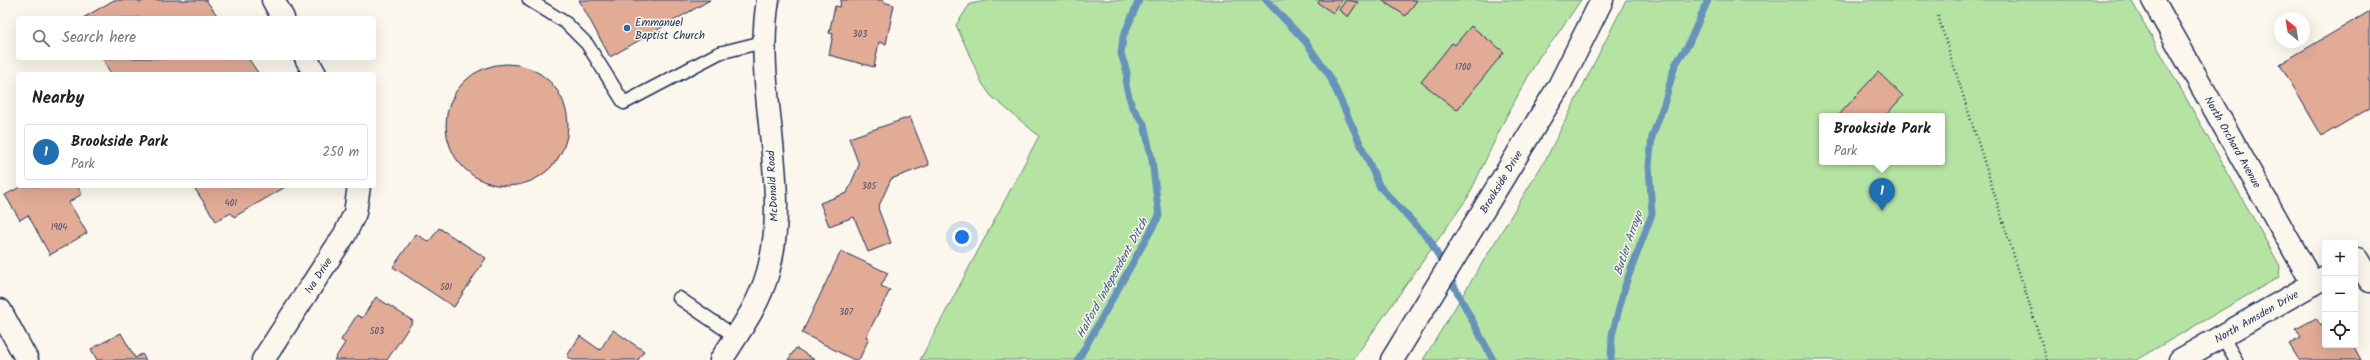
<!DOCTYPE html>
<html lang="en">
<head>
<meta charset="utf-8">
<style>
  :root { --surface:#fff; --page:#f2f2f2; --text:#222; --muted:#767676; --line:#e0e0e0; --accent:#1f6fb2 }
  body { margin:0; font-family:Kalam,sans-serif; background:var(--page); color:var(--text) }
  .controls { position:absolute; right:12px; bottom:12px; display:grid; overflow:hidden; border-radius:4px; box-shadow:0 4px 16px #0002 }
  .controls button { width:36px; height:36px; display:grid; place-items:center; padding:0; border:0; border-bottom:1px solid var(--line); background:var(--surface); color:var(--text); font:20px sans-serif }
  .compass { position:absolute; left:2274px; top:12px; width:36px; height:36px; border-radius:50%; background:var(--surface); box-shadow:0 4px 16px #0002; rotate:330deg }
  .you { position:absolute; left:962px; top:237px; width:14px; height:14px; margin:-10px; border:3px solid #fff; border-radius:50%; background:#1a73e8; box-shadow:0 0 0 6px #1a73e833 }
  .badge { display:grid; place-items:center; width:26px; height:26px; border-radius:50%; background:var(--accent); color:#fff; font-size:13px; font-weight:700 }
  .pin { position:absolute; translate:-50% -33px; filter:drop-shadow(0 1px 2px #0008) }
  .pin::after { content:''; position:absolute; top:21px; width:14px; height:12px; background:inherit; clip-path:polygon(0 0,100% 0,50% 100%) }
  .popup { position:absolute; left:1819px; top:113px; width:126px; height:52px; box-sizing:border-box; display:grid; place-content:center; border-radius:4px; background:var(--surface); filter:drop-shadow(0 1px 3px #0005); font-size:13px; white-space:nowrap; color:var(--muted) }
  .popup b { font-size:15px; color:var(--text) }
  .popup::after { content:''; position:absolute; left:50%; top:100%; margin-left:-8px; border:8px solid transparent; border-top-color:var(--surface) }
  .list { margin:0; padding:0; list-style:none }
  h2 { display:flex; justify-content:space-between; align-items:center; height:52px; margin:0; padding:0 16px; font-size:17px }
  h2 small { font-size:13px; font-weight:400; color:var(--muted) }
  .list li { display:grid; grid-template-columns:26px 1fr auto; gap:12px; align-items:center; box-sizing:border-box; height:56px; margin:0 8px 8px; padding:0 8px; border:1px solid var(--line); border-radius:4px }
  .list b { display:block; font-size:15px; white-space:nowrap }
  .list p { margin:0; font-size:13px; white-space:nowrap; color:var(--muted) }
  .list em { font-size:13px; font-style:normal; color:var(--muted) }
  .icon { flex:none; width:22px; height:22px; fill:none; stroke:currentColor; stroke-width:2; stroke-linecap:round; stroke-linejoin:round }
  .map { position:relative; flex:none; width:2370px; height:360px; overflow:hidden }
  .search { position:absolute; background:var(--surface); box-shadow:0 4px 16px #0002; left:16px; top:16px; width:360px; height:44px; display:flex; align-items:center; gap:10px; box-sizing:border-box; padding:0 14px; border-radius:4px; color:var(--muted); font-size:15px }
  .panel { position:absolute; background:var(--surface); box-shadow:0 4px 16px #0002; left:16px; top:72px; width:360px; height:116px; border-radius:4px }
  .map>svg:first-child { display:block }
</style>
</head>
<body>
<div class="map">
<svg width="2370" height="360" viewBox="0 0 2370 360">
  <rect width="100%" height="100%" fill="#fbf7ec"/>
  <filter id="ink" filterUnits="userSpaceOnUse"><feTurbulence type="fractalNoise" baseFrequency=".025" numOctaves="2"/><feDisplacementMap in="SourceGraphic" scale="8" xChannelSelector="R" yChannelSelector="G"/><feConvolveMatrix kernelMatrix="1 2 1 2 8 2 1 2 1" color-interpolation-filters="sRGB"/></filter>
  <g filter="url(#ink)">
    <g fill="#b5e3a2" stroke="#688980" fill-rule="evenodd">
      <path d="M991,0H1581L1554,39L1539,57L1506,117L1468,197L1353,360H920L1039,136L991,96L982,83L956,25L970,4Z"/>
      <path d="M1626,0H2131L2280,266L2279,277L2136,360H1423L1547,157ZM1822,116H1942V162H1822Z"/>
    </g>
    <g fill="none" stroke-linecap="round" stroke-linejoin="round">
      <g stroke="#6693bb" stroke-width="7">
        <path d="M1266,0L1305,41L1329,75L1380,187L1430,240L1493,360"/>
        <path d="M1078,360L1159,216L1152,160L1144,124L1132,107L1126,86L1127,72L1121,54L1123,37L1139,0"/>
        <path d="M1611,360L1612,335L1626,283L1652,214L1649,165L1652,137L1665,101L1675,65L1688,45L1708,0"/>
      </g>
    </g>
    <g fill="#e1ab96" stroke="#1b2f5e">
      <path d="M114,0H138L140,3L145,0H206L219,18H83Z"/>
      <path d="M579,0H710L610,57Z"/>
      <path d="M841,0H883V2L894,5L886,44L879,42L874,67L829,55L833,34L829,33L835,6L840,7Z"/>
      <path d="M1320,0H1342L1333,13L1318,3Z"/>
      <path d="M1346,0L1358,2L1348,17L1339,10Z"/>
      <path d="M1381,0H1417L1406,16Z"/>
      <path d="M2370,11V108L2322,136L2280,64Z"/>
      <path d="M1471,26L1504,52L1457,110L1421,82L1452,43L1455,45Z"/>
      <path d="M102,58H248L259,74H111Z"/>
      <circle cx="507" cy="125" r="61"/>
      <path d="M1878,72L1903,96L1885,116H1838Z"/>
      <path d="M910,117L929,165L891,179L878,208L891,243L868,252L854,217L829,226L820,203L847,193L859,165L849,138Z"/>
      <path d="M22,186H77L82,194L69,202L87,233L50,255L28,215L20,220L5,195Z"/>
      <path d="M193,186H287L234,217L231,213L216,221Z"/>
      <path d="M439,228L486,258L454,307L393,267L416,234L429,242Z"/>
      <path d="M841,251L888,273L881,286L890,290L866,337L869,338L859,360H854L802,333Z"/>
      <path d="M376,297L413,321L387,360H334L345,343L341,340L357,315L362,318Z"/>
      <path d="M2316,318L2321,326L2325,324V345H2353L2361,360H2299L2289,344L2301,338L2296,329Z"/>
      <path d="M613,330L644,351L638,360H573L567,356L580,336L600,350Z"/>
      <path d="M121,333L135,358L142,354L146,360H97L91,349Z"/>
      <path d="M796,348L815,360H788Z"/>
    </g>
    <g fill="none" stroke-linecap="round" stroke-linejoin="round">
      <g stroke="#1b2f5e" stroke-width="15">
        <g id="lane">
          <path d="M529,0L566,23L587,44L624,103L719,53L763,42"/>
          <path d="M679,298L736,337"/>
          <path d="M2222,336L2236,360"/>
        </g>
      </g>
      <g stroke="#1b2f5e" stroke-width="25">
        <g id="street">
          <path d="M273,0L283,18"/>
          <path id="s1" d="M2153,0L2313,284"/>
          <path d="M306,58L315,74"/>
          <path d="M2357,259L2370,281"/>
          <path d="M0,310L27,360"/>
          <path id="s2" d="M263,360L345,234L355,213L359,186"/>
          <path d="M721,360C739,332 759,305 768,272C792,186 753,89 768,0"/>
          <path id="s3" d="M2180,360L2325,277"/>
        </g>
      </g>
      <g stroke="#1b2f5e" stroke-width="25">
        <g id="secondary">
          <path id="s4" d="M1392,360L1559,86L1602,0"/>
        </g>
      </g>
      <path stroke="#1b2f5e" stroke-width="2.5" stroke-dasharray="1 3" stroke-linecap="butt" d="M1938,16L2047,360"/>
      <use href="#lane" stroke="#fbf7ec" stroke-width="12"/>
      <use href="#street" stroke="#fbf7ec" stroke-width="22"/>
      <use href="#secondary" stroke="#fbf7ec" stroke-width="22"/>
    </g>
  </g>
  <circle fill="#1f6fb2" stroke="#fbf7ec" stroke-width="1.5" cx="627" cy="28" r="4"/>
  <g text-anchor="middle" stroke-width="3" stroke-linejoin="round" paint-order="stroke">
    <g font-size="9" fill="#4c4e6c">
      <text x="860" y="37">303</text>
      <text x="1463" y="70">1700</text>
      <text x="869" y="189">305</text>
      <text x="231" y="206">401</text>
      <text x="59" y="230">1904</text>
      <text x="446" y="290">501</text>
      <text x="846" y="315">307</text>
      <text x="377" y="334">503</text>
    </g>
    <g font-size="11" fill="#1b2f5e" stroke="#fbf7ec" text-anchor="start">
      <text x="635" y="26">Emmanuel<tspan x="635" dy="13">Baptist Church</tspan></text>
    </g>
    <g font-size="11" fill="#1b2f5e" stroke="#fbf7ec">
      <text dy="4" stroke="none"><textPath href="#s1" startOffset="163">North Orchard Avenue</textPath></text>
      <text dy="4" stroke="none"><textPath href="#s4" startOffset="209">Brookside Drive</textPath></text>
      <text transform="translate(772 186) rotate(-93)" y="4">McDonald Road</text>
      <text dy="4" stroke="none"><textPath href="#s2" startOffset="101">Iva Drive</textPath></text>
      <text dy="4" stroke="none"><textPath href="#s3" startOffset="88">North Amsden Drive</textPath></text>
    </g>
    <g font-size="12" font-style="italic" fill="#3a5985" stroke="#fbf7ec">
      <text transform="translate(1628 243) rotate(-71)" y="4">Butler Arroyo</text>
      <text transform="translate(1112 278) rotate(-61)" y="4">Halford Independent Ditch</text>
    </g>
  </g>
</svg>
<div class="controls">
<button>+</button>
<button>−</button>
<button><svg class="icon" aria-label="locate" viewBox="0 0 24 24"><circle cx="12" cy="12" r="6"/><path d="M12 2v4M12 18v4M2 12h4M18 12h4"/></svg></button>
</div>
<svg class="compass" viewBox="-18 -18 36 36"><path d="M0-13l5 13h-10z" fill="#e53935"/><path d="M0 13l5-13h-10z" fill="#767676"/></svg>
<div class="you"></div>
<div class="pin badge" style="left:1882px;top:211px">1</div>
<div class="popup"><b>Brookside Park</b>Park</div>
<div class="search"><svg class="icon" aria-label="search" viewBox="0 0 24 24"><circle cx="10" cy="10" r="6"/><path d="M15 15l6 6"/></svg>Search here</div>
<section class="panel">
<h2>Nearby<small></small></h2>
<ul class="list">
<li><span class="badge">1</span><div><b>Brookside Park</b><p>Park</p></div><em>250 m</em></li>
</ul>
</section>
</div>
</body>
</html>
